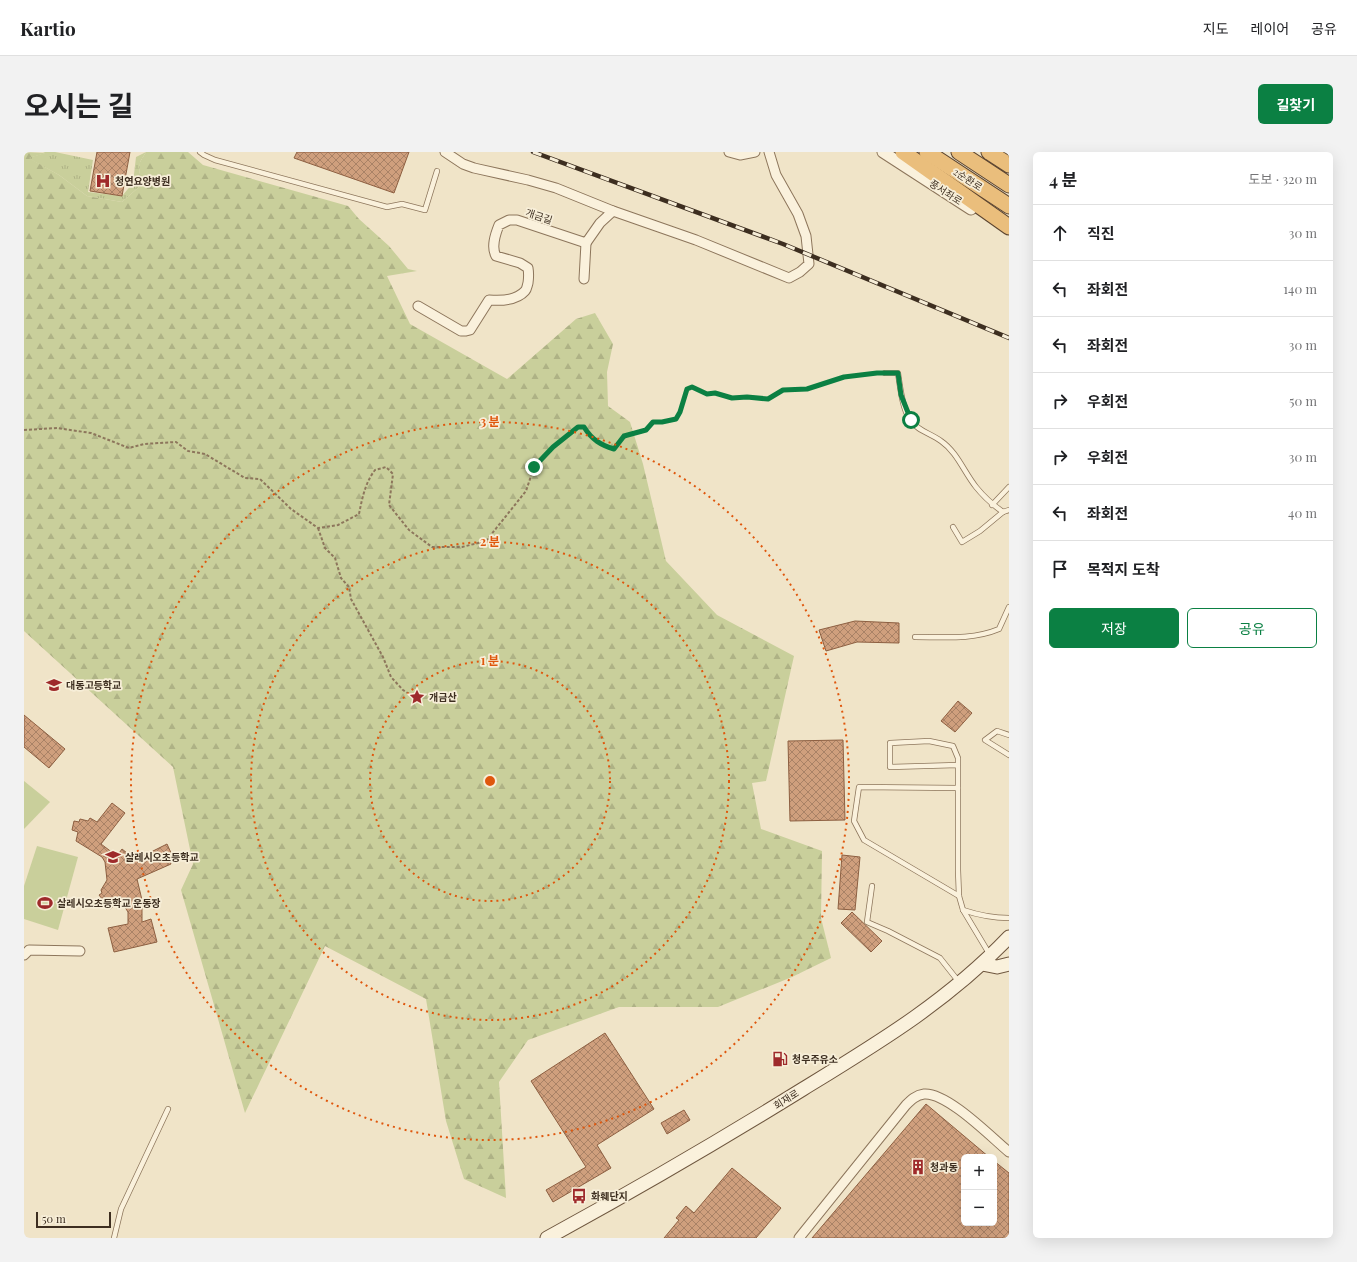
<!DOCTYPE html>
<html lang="ko">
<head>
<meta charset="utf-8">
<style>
  :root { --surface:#fff; --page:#f2f2f2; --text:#202124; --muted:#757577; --line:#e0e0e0; --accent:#0b8043 }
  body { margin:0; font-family:"Playfair Display","Noto Sans KR",serif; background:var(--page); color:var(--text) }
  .controls { position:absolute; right:12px; bottom:12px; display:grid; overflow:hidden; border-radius:6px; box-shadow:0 4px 16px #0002 }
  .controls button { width:36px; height:36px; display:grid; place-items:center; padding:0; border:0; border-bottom:1px solid var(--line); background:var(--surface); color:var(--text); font:20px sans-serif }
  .scale { position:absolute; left:12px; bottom:10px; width:75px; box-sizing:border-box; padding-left:4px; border:2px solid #3d2e20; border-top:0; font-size:11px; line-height:14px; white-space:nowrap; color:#3d2e20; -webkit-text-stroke:3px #f7eed8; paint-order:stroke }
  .stop { position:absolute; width:12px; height:12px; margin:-9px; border:3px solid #0b8043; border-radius:50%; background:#fff }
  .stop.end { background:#0b8043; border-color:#fff; box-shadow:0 1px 4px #0008 }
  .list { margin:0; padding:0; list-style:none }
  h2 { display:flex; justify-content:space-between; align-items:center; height:52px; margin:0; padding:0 16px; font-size:17px }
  h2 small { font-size:13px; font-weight:400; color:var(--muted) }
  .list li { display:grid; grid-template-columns:26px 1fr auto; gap:12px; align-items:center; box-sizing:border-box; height:56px; padding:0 16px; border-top:1px solid var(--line) }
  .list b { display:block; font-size:15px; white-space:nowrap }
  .list em { font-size:13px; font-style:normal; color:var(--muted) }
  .actions { display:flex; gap:8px; padding:12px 16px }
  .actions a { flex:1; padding:9px 0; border:1px solid var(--accent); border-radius:6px; text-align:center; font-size:14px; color:var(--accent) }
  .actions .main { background:var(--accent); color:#fff }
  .icon { flex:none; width:22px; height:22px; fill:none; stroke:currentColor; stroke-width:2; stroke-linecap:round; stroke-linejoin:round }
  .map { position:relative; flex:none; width:985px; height:1086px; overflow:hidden; border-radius:6px }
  header { display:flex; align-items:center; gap:24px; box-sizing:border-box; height:56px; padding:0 20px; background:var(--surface); border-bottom:1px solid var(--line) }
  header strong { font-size:19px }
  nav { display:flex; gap:22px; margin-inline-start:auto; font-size:14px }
  .intro { display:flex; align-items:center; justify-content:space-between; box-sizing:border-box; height:96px; padding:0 24px }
  h1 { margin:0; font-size:28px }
  .button { padding:10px 18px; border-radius:6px; background:var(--accent); color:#fff; font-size:14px; font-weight:700 }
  main { display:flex; gap:24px; padding:0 24px }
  aside { flex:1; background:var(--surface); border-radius:6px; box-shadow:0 4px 16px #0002 }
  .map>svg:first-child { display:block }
</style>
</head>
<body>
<header>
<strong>Kartio</strong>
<nav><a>지도</a><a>레이어</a><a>공유</a></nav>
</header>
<div class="intro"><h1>오시는 길</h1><a class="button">길찾기</a></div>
<main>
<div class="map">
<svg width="985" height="1086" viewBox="0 0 985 1086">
  <defs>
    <pattern id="grass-tufts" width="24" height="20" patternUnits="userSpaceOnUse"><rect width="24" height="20" fill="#c9cf9b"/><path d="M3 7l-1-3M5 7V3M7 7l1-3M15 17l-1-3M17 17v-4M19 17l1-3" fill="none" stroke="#aeb285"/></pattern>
    <pattern id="forest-firs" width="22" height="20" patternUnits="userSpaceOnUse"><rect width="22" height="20" fill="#c9cf9b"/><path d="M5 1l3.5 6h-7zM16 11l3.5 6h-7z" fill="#aeb285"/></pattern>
    <pattern id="building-cross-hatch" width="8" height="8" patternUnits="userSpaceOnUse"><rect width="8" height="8" fill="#cf9f7d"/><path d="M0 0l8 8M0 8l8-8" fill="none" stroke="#a98266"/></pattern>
  </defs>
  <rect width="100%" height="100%" fill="#f0e4c8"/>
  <path fill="url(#grass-tufts)" d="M19,0H31L69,8L64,40L98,44L109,31L112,5L122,0L116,10L115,35L98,50L63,44L35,23L4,6L21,1Z"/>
  <path fill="url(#forest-firs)" d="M0,0L22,1L5,6L35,23L63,44L98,50L115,35L116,10L122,0H164L179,13L324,54L335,67L365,94L384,117L393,119L363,124L386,172L483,227L552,167L571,161L589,192L583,220L584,254L606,270L619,312L642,409L693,463L770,504L742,629L728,631L737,677L798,699L797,766L807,806L768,825L694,855H595L504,888L475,930L482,1046L440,1027L422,969L402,847L301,794L221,961L157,738L169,712L149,615L0,479Z"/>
  <g fill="#c9cf9b">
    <path d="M0,629L26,650L0,677Z"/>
    <path d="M13,694L54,705L34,778L0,767V734Z"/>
  </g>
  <g fill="url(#building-cross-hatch)" stroke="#8d5f41">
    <path d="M73,0H106L98,44L66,39Z"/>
    <path d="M273,0H385L370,41L270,6Z"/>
    <path d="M831,469L875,471V491L833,490L802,499L795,478Z"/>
    <path d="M934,549L948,561L931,580L917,569Z"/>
    <path d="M0,563L41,597L25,616L0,595Z"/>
    <path d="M819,588L821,668L766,669L764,589Z"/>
    <path d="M88,651L101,661L77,692L93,704L98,697L103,701L109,699L113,707L143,692L148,703L144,705L147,712L113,727L118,748V770L127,767L133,790L90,800L84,776L104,772V760L97,749L86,757L75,743L78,741L77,738L83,728L81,710L78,705L52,689L54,680L48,678L50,669L55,670L56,667L64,669L66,666L73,670Z"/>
    <path d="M818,703L836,705L831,758L814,757Z"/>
    <path d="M828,760L858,789L847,800L817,771Z"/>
    <path d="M581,881L630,957L573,993L587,1016L529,1050L522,1038L562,1015L507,929Z"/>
    <path d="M902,952L965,1005H940V1071H970V1009L985,1021V1086H788Z"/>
    <path d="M660,958L666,968L643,982L637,971Z"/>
    <path d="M708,1016L757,1056L732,1086H640L655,1068L652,1066L662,1054L670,1061Z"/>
  </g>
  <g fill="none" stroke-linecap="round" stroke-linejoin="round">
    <g stroke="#8d765c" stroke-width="6">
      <g id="service">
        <path d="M176,0L180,3L191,8L363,55L378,52L401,58L413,19"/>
        <path d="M861,221H874C876,234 878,256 886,268C894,279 906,281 917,289C933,300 940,320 952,335C960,345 969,353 979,360L985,358"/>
        <path d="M968,353L985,335"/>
        <path d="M929,375L938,390L956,379L979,360"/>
        <path d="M891,485C919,485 949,488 975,477L985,455"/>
        <path d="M985,583L973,579L961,588L985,603"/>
        <path d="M934,613L866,615V591L905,589L929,594L934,606V718L935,744L939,758L966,803"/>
        <path d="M934,636L835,635L830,669L840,688L935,744"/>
        <path d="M848,734L843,770L864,779L916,806L935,830"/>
        <path d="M939,758C954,763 969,766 985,766"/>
        <path d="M90,1086L97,1057L144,957"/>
      </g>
    </g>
    <g stroke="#8d765c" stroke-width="11">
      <g id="minor">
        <path d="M421,0L439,12L450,16L504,28L532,36L589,59L672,88L765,126L776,120L785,112L782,84L774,62L752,23L745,0"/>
        <path d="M705,0L716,3L731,0"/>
        <path d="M560,127L562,91"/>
        <path d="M394,154L437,179H442L446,178L465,148C477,149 492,149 501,139C503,137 503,134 504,131C505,124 505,122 504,116L496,111L472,104C467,95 471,83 475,73L485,68H493L562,91L576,71L589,59"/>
        <path d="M0,803L5,798L56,799"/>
        <path d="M775,1086L882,953C887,948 892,943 900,942C923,940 967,985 985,1000"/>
      </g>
    </g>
    <g stroke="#8d765c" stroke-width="13">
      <path id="tertiary" d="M859,0L947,57"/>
    </g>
    <g stroke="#6f573f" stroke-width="15">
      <g id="secondary">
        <path d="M958,812L973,815L985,812"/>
        <path d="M523,1086C609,1039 695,989 779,937C854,891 924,849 985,785"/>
      </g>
    </g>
    <g stroke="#5b4430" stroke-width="17">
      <g id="trunk">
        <path d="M879,0L985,75"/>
        <path d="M903,0L985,54"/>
        <path d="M935,0L985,33"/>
        <path d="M965,0L985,13"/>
      </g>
    </g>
    <g stroke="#8d765c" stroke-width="2" stroke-dasharray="3 2" stroke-linecap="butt">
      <path d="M0,278L33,276L67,281L105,296L120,292L152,290L164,299L181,302L221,326L236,327L267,357L294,376L314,373L335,362C338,347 341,331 351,318L362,315L369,322L365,353L385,378L408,395H438L462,389L502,339L510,315L529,295L554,275H560C568,288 576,293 590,297L600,284L622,278L629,270H639L651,267L656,260L663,237L668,235L683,241H691L708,246L723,245L744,247L759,238L783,237L820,225L854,221"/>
      <path d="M294,376L301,396L311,406L317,426L325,435L327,447L359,505L367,525L379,538L393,547"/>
    </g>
    <use href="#service" stroke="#faf1dc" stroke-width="4.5"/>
    <use href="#minor" stroke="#faf1dc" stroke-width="9"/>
    <use href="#tertiary" stroke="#faf1dc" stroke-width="11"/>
    <use href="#secondary" stroke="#faf1dc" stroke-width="13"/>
    <use href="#trunk" stroke="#eabe7c" stroke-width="15"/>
    <g stroke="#3d2e20" stroke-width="4.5">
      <path id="rail" d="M509,0L759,92L985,186"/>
    </g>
    <use href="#rail" stroke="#f7eed8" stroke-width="3" stroke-dasharray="9" stroke-linecap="butt"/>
  </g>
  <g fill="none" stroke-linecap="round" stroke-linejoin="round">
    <path stroke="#0b8043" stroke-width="5" d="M510,315L529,295L554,275H560C568,288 577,293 590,297L600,284L622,278L629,270H638L652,267L656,260L663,237L668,235L683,242L691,241L708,246L723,245L744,247L759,238L783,237L820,225L853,221H874L877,243L887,268"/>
  </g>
  <g fill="none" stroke="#df570d" stroke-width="2" stroke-dasharray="2 4">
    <circle cx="466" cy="629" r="120"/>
    <circle cx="466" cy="629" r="239"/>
    <circle cx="466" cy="629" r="359"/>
  </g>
  <defs>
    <g id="hospital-bare" transform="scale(1.2)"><path d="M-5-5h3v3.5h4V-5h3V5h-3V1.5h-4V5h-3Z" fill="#9e2a2b" stroke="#f7eed8" stroke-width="2.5" paint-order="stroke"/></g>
    <g id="school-bare" transform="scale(1.2)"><path d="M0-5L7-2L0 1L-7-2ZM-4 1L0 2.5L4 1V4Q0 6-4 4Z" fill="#9e2a2b" stroke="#f7eed8" stroke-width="2.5" paint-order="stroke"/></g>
    <g id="sight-bare" transform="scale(1.2)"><path d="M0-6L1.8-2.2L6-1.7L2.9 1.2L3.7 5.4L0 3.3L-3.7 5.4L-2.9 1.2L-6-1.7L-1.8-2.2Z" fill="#9e2a2b" stroke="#f7eed8" stroke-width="2.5" paint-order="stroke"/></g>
    <g id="stadium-bare" transform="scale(1.2)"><path d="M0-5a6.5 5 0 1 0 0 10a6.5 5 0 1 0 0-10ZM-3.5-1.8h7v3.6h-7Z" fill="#9e2a2b" stroke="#f7eed8" stroke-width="2.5" paint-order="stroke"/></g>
    <g id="fuel-bare" transform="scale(1.2)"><path d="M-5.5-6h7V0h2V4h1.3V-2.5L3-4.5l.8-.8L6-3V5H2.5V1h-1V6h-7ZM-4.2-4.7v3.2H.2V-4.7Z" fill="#9e2a2b" stroke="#f7eed8" stroke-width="2.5" paint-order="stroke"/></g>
    <g id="building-bare" transform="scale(1.2)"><path d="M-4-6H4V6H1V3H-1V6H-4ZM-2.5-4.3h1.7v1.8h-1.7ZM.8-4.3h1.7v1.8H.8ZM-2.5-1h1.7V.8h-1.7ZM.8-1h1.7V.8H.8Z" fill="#9e2a2b" stroke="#f7eed8" stroke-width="2.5" paint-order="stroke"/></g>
    <g id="bus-bare" transform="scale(1.2)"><path d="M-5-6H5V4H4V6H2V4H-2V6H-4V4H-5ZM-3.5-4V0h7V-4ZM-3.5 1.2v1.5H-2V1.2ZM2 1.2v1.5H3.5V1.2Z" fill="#9e2a2b" stroke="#f7eed8" stroke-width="2.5" paint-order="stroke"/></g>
  </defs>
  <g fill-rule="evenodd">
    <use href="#hospital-bare" x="79" y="29"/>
    <use href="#school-bare" x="30" y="533"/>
    <use href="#sight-bare" x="393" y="545"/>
    <use href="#school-bare" x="89" y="705"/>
    <use href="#stadium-bare" x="21" y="751"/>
    <use href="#fuel-bare" x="756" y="907"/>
    <use href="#building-bare" x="894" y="1015"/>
    <use href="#bus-bare" x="555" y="1044"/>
  </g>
  <g text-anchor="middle" stroke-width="3.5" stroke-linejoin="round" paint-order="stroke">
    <g font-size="10" fill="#3d2e20" stroke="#f7eed8">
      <text transform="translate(944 27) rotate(33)" y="4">2순환로</text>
      <text transform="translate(922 40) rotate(33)" y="4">풍서좌로</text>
      <text transform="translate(515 64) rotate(18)" y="4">개금길</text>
      <text transform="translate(762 947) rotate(-32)" y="4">회재로</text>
    </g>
    <g font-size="10" font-weight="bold" fill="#3d2e20" stroke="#f7eed8" text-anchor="start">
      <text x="91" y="33">청연요양병원</text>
      <text x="42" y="537">대동고등학교</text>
      <text x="405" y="549">개금산</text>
      <text x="101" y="709">살레시오초등학교</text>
      <text x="33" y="755">살레시오초등학교 운동장</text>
      <text x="768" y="911">청우주유소</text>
      <text x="906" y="1019">청과동</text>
      <text x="567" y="1048">화훼단지</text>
    </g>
  </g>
  <circle cx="466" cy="629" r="6" fill="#df570d" stroke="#f7eed8" stroke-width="2"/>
  <g font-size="12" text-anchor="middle" font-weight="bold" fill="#df570d" stroke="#f7eed8" stroke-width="3.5" stroke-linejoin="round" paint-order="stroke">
    <text x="466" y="274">3 분</text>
    <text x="466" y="394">2 분</text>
    <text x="466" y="513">1 분</text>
  </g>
</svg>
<div class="controls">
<button>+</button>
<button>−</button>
</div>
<div class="scale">50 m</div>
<div class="stop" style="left:887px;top:268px"></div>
<div class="stop end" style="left:510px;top:315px"></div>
</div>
<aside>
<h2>4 분<small>도보 · 320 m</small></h2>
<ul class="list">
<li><svg class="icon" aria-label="ahead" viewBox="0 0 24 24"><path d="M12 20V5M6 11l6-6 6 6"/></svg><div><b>직진</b></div><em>30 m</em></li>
<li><svg class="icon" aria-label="left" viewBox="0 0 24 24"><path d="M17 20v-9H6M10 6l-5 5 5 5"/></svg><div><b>좌회전</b></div><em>140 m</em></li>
<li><svg class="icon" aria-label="left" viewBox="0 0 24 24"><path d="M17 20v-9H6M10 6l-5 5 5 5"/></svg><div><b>좌회전</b></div><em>30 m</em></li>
<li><svg class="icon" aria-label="right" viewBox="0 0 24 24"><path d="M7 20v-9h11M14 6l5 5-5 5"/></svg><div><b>우회전</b></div><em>50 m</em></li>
<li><svg class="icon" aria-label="right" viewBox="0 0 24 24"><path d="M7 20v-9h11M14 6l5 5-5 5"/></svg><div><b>우회전</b></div><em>30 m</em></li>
<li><svg class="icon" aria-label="left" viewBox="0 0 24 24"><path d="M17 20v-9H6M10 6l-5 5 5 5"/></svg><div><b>좌회전</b></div><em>40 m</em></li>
<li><svg class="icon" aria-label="arrive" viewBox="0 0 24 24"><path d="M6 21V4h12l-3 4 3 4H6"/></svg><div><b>목적지 도착</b></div></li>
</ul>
<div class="actions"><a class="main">저장</a><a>공유</a></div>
</aside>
</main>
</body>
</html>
